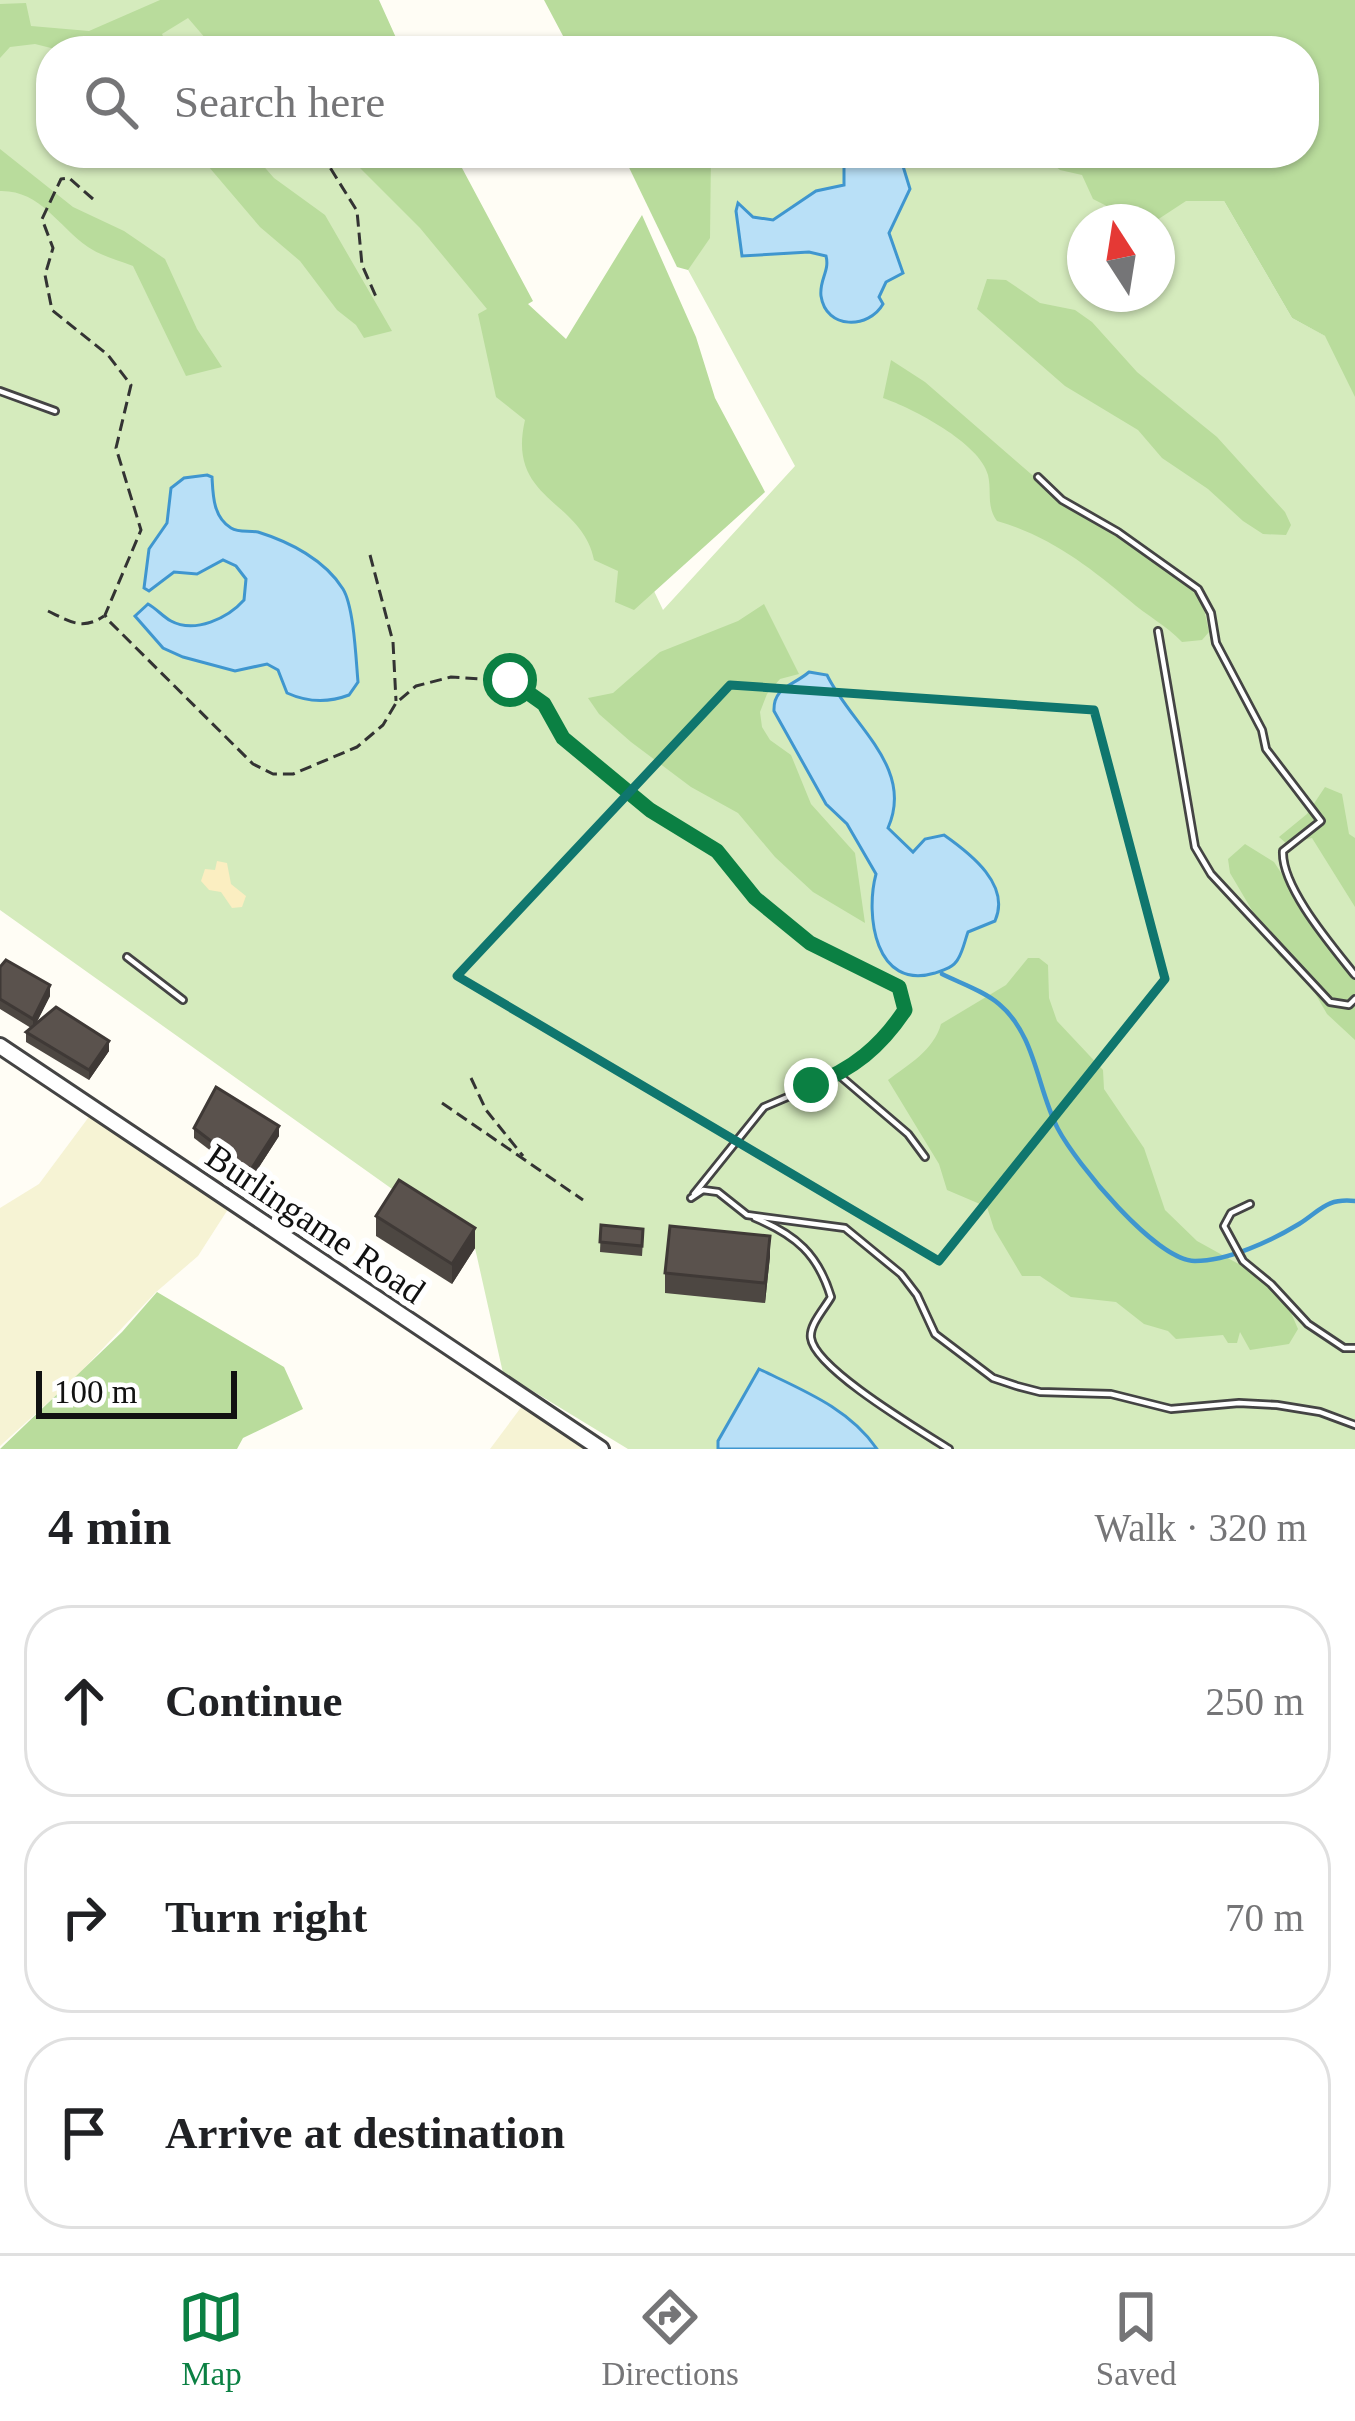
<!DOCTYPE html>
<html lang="en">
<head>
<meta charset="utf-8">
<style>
  :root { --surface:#fff; --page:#f6f6f6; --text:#202124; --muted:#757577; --line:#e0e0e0; --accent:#0b8043 }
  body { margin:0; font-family:Georgia,serif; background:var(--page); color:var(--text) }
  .compass { position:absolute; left:1067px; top:204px; width:108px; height:108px; border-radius:50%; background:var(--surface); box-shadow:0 3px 9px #0004; rotate:348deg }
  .scale { position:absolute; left:36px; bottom:30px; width:201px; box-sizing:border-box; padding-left:12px; border:6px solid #111; border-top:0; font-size:33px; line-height:42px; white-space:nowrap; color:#111; -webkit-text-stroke:9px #fff; paint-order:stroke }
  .stop { position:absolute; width:36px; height:36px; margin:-27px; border:9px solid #0b8043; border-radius:50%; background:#fff }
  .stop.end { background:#0b8043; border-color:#fff; box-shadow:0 3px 12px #0008 }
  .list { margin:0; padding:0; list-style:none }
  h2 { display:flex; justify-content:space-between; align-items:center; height:156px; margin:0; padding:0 48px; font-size:51px }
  h2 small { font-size:39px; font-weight:400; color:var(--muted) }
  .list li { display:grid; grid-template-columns:78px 1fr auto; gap:36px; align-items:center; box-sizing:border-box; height:192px; margin:0 24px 24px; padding:0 24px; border:3px solid var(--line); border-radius:48px }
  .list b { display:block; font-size:45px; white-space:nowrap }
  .list em { font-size:39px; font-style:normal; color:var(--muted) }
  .icon { flex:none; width:66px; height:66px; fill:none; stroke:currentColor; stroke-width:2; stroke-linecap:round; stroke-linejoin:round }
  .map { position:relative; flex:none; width:1355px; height:1449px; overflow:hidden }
  .search { position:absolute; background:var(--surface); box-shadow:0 3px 9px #0004; left:36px; right:36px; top:36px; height:132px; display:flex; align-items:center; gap:30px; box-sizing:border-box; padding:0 42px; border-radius:48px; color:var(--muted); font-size:45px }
  .sheet { height:804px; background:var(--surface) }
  nav { display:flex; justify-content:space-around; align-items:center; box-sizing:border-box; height:168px; border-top:3px solid var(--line); background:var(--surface); font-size:33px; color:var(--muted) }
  nav a { display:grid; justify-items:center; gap:6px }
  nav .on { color:var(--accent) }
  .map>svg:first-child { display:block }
</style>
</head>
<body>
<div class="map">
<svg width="1355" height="1449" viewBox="0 0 1355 1449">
  <rect width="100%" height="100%" fill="#fffdf5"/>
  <g fill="#f6f3d4">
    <path d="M94,1110L232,1203L198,1256L155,1293L75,1378L0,1446V1208L39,1184Z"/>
    <path d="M528,1398L602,1449H490Z"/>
  </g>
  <path fill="#d5ebbd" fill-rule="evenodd" d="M0,0H315L351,51H51V153H413L559,390L663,610L795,466L669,235L703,153H1055L1224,201L1292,318L1355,352V1449H628L503,1373L475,1248L0,910ZM1085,222H1157V294H1085Z"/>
  <g fill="#b9dc9c">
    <path d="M160,0H379L402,51H224L206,39L188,18L162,34L170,51H63L35,44L10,47L0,58V4L26,3L31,26L89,31Z"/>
    <path d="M544,0H1355V397L1325,336L1292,318L1224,201H1186L1154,222H1138L1093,199L1082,175L1060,170L1039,153H1304V51H571Z"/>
    <path d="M0,149L73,207L124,231L165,259L197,329L222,367L186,376L133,266C118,260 101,256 88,247C58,226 40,190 0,191Z"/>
    <path d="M197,153H252L274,178L325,215L392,331L364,338L356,325L337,310L300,261L260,227Z"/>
    <path d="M345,153H454L533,301L528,304L566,339L642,215L696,337L715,398L765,492L634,610L615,602L618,571L594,560C582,499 506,501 525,420L496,397L478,314L487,309L420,228Z"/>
    <path d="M622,153H711L710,238L688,270L677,267Z"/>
    <path d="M987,279L1006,280L1040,303L1075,310L1092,322L1137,372L1217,437L1285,512L1291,525L1286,535L1263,534L1243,521L1208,489L1162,458L1138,430L1065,386L977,309Z"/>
    <path d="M891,360L925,382L1068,506L1186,581L1202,600L1209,632L1202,640L1182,642C1166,625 1147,616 1129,600C1090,567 1048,535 997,521C986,506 992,492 988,475C980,443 912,408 883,398Z"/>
    <path d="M764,604L799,674L780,679L767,694L760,712L762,727L770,740L791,755L811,804L855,853L865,923L813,892L775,857L738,813L691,787L631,742L599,714L588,698L613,693L660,652L738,621Z"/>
    <path d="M1325,787L1342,794L1349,834L1355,838V907L1312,838L1287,844L1279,837L1307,814Z"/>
    <path d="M1245,844L1274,862L1325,940L1355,970V1040L1327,1014L1304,974L1279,956L1230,873L1228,859Z"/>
    <path d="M1028,958H1039L1048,965L1049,998L1057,1021L1103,1070L1104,1089L1144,1148L1165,1210L1197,1241L1264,1278L1289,1308L1298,1329L1289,1344L1250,1350L1240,1332L1237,1343H1228L1223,1335L1176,1339L1168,1331L1144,1324L1116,1302L1071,1297L1040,1276H1022L994,1229L987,1207L947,1190L939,1164L888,1080C908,1065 934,1050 941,1024L1006,985Z"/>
    <path d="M157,1292L284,1367L303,1409L243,1438L237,1449H0L122,1332Z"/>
  </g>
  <path fill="#fbeec1" d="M217,861L227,863L231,884L246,896L242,907L232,908L221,892L209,890L201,881L205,869L215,870Z"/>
  <g fill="#b9e0f7" stroke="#3f96cf" stroke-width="3">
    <path d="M844,153H899L910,189L889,233L903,273L886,282L879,297L883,304C869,329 826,330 821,296C819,280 830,271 826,256L809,252L742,256L736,211L738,203L753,217L773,220L816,191L844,185Z"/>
    <path d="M207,475L212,477C213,495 213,517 231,528C239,533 249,530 258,532C290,542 325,560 343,589C354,607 356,660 358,682L349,695C328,703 307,702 287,693L278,670L267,664L235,671L183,657L163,648L135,616L148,604C157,609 162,616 171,621C195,634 228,618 244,600L246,579L236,566L223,560L197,574L174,572L149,591L144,588L149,549L167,523L171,488L184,478Z"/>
    <path d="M809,672L827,675C851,725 915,767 888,828L913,852L925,839L944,835C971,854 1011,885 995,921L968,932C965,940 963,951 958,959C954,967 944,970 935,973C875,991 865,915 876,874L847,824L826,804L774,711C773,687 793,686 809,672Z"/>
    <path d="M759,1369C802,1390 849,1408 877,1449H718V1441Z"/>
  </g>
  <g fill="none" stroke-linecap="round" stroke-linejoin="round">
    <path stroke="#3f96cf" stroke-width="4.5" d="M942,974C960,983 984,991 999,1004C1036,1035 1037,1089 1058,1129C1076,1163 1155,1260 1195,1261C1228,1261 1271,1241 1299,1224C1321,1210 1326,1198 1355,1201"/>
    <g stroke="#444" stroke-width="10">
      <g id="service">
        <path d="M0,391L55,411"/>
        <path d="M1038,477L1062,500L1118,532L1198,589L1211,613L1216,643L1262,730L1266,749L1321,821L1283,851C1281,887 1332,946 1355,975"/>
        <path d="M1158,631L1195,847L1211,874L1330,1002L1349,1005L1355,999"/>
        <path d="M127,957L183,1000"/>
        <path d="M694,1194L764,1107L839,1075L908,1134L925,1157"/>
        <path d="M691,1198L703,1190L718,1192L747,1215L845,1228L901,1274L917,1295L935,1334L993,1378L1017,1386L1040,1392L1111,1394L1171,1409L1239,1403L1277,1405L1320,1412L1355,1425"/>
        <path d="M1250,1204L1231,1213L1224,1226L1243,1261L1271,1284L1308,1324L1344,1348H1355"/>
        <path d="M755,1218C796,1235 818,1254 831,1297C825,1308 809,1325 811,1338C815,1369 921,1431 949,1449"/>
      </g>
    </g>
    <g stroke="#444" stroke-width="20">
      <path id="tertiary" d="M0,1046L601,1449"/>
    </g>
    <g stroke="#333" stroke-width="3" stroke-dasharray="12 6" stroke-linecap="butt">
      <path d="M321,153L357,211L362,265L377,299"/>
      <path d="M93,199L69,178L61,179L42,219L53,248L45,275L52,310L108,355L131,385L116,448L141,530L105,615L108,620L253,764L273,774H293L357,747L383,725L396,703L416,686L451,677L510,681L543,704L563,738L650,810L717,851L755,898L810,943L899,987L905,1010L883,1042L845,1071"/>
      <path d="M370,555L393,642L396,701"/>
      <path d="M48,611C69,621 82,631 104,616"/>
      <path d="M471,1078L486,1110L523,1156"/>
      <path d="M442,1103L583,1200"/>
    </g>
    <use href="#service" stroke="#fff" stroke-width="4.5"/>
    <use href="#tertiary" stroke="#fff" stroke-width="14"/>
  </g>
  <g fill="#4d4742">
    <path d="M0,967L50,996L36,1024L109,1051L89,1080L26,1042V1032L31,1028L0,1009Z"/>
    <path d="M194,1128L279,1136L250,1181L194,1138Z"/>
    <path d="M376,1216L475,1248L452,1284L376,1236Z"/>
    <path d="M601,1225L643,1239L642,1256L600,1252Z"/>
    <path d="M770,1256L765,1303L665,1293V1273Z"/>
  </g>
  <g fill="#3f3936">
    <path d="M50,985V996L33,1029V1019Z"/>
    <path d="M109,1041V1051L89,1080V1070Z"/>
    <path d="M279,1126V1136L250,1181V1171Z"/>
    <path d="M475,1228V1248L452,1284V1264Z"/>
    <path d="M770,1236V1256L765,1303V1283Z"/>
  </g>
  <g fill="#5a524d" stroke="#3f3936" stroke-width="3">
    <path d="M6,960L50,985L33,1019L0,999V967Z"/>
    <path d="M56,1007L109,1041L89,1070L26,1032Z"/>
    <path d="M216,1087L279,1126L250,1171L194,1128Z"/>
    <path d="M399,1180L475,1228L452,1264L376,1216Z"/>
    <path d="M601,1225L643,1229L642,1246L600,1242Z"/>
    <path d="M670,1226L770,1236L765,1283L665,1273Z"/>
  </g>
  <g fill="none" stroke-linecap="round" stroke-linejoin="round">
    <path stroke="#0b8043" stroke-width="15" d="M510,680L544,704L563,738L650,810L717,851L755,898L810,943L899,987L905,1010C881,1046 853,1070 811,1085"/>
  </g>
  <path fill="none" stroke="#0f766e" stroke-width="9" stroke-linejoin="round" d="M730,685L1094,710L1165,979L939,1261L457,976Z"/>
  <g text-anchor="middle" stroke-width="12" stroke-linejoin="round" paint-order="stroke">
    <g font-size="36" fill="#111" stroke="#fff">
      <text transform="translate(316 1223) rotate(34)" y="13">Burlingame Road</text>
    </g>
  </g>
</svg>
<svg class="compass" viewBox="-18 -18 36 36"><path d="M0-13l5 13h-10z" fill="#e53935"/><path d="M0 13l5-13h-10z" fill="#757577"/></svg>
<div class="scale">100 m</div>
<div class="stop" style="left:510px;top:680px"></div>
<div class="stop end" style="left:811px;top:1085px"></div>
<div class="search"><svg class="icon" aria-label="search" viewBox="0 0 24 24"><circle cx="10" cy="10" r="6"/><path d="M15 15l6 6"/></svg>Search here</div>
</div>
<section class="sheet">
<h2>4 min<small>Walk · 320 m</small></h2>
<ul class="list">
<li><svg class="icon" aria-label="ahead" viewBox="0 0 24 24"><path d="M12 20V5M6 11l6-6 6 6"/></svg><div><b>Continue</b></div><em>250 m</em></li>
<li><svg class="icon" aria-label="right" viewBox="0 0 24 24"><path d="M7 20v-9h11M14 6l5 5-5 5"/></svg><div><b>Turn right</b></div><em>70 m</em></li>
<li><svg class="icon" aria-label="arrive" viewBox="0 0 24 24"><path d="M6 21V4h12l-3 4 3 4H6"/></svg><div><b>Arrive at destination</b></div></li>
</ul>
</section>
<nav>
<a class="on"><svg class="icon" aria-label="map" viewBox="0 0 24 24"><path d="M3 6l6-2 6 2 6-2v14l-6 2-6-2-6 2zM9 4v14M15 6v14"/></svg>Map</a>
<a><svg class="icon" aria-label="directions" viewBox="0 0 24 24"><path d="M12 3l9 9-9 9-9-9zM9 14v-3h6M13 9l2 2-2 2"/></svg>Directions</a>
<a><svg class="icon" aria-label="saved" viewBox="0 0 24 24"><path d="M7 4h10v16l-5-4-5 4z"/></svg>Saved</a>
</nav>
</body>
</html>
